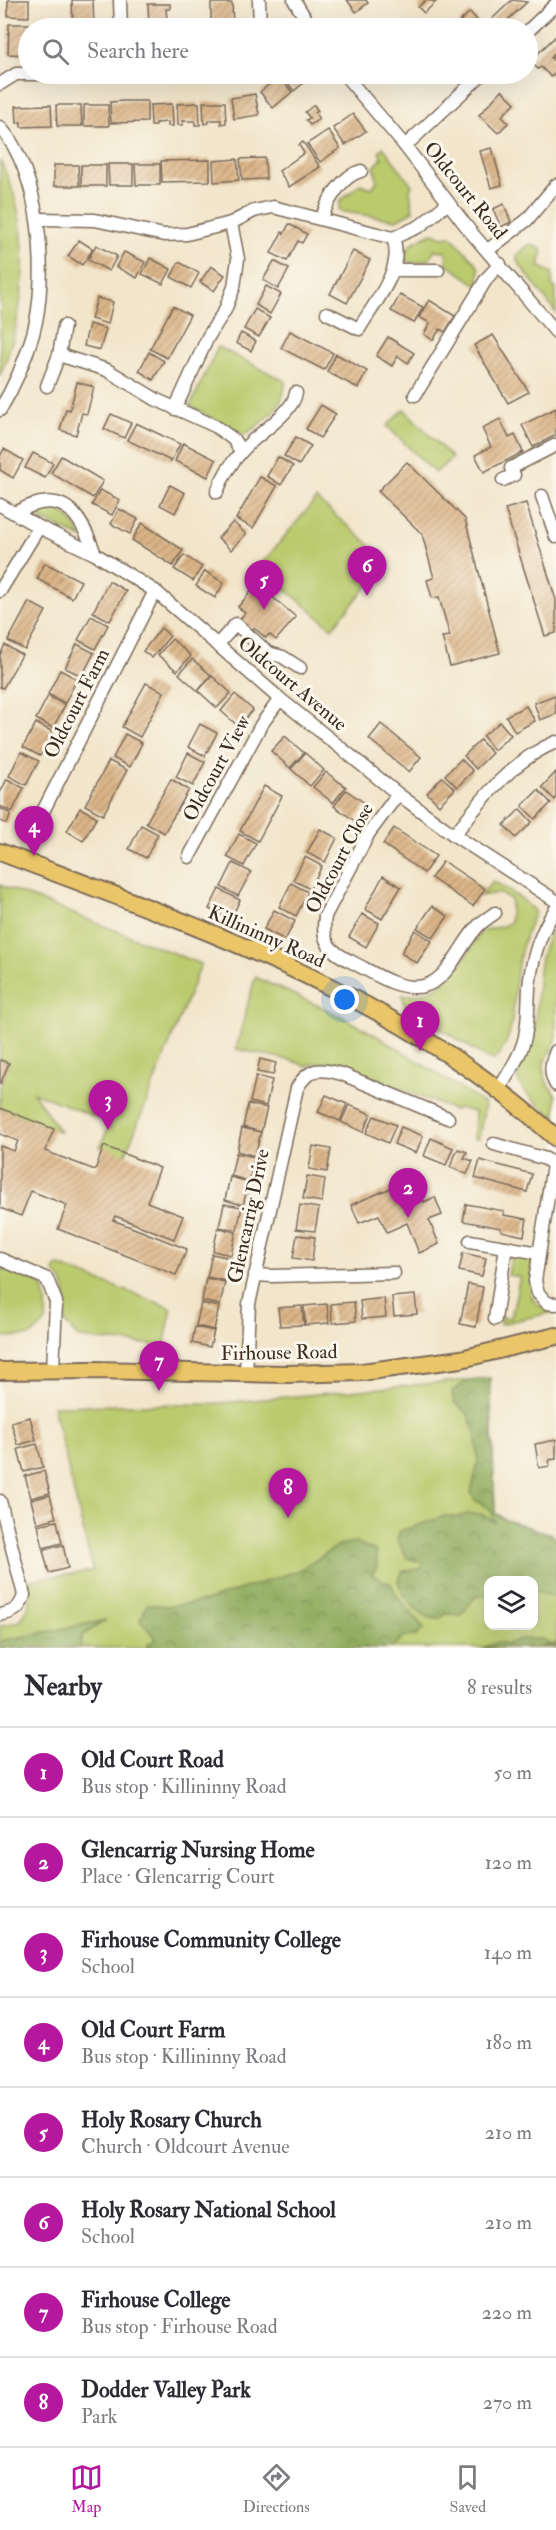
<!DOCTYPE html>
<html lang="en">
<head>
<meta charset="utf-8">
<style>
  :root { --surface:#fff; --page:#f2f2f3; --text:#2b2b33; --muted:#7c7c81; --line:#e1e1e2; --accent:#b5179e }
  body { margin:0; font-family:"IM FELL Double Pica",serif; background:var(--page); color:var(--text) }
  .controls { position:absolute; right:18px; bottom:18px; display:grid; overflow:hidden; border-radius:12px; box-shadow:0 6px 24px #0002 }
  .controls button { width:54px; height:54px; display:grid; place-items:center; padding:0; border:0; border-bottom:2px solid var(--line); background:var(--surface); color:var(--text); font:30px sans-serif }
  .you { position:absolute; left:345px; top:1000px; width:21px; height:21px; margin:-15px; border:4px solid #fff; border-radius:50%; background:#1a73e8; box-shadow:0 0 0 9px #1a73e833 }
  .badge { display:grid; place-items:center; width:39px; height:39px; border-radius:50%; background:var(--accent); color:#fff; font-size:20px; font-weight:700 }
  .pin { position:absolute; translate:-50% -50px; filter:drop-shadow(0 2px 3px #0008) }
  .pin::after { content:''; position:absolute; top:32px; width:21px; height:18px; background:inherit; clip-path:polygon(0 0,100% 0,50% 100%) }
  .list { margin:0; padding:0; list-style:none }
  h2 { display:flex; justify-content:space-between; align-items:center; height:78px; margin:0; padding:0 24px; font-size:26px }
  h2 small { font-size:20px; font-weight:400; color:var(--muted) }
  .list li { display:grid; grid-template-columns:39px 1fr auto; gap:18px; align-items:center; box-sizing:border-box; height:90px; padding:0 24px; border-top:2px solid var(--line) }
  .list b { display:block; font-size:22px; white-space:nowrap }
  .list p { margin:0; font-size:20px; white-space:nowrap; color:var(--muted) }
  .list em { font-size:20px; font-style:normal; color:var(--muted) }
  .icon { flex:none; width:33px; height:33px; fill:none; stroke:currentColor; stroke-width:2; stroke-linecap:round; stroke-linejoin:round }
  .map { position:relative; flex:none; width:556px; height:1648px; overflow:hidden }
  .search { position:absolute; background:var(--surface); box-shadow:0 6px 24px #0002; left:18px; right:18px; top:18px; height:66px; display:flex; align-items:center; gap:15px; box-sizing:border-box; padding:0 21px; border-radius:33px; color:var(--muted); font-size:22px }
  .sheet { height:798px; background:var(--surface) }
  nav { display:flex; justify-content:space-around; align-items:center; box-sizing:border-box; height:84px; border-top:2px solid var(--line); background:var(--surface); font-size:16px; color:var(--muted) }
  nav a { display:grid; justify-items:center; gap:3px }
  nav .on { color:var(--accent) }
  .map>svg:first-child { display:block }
</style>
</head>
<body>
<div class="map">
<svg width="556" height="1648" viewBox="0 0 556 1648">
  <defs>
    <pattern id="forest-crowns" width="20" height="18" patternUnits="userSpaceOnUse" patternTransform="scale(1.5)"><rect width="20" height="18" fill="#93ae60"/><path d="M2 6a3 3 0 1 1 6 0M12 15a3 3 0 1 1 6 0" fill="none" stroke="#798e4f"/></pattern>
    <pattern id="building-hatch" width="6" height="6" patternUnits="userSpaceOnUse" patternTransform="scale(1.5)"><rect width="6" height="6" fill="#ddb689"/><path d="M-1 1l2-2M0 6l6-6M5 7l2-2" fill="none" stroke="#b4946f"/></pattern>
  </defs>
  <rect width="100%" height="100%" fill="#fbf7ec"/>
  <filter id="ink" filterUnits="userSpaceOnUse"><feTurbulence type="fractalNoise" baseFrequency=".0167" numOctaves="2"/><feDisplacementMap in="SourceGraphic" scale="12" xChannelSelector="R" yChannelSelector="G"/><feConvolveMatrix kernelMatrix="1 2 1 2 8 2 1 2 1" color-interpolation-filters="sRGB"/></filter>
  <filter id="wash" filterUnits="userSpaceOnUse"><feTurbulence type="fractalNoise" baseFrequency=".008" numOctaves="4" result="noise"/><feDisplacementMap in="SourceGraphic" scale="24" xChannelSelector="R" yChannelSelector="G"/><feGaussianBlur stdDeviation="1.35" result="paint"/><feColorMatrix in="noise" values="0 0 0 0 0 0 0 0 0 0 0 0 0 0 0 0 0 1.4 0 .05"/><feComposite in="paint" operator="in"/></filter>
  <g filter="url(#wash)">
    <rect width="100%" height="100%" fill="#f2e5ca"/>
    <g fill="#baca6d" stroke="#7a7a46" stroke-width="1.5" fill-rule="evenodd">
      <path d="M383,147L412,185L410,190L413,211L396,220L339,211L340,201L360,184L372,188L377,181L374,167L382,158L379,152Z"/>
      <path d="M0,160C34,226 28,308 0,376Z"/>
      <path d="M433,233L443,237L451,236L476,263L479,268V286L447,264L446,251L434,250L429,260L414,263L406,261C403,243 420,239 433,233Z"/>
      <path d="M530,244L543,250L539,266L552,273V286L556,288V313L517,261V255Z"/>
      <path d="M218,347L285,381C286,407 264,422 244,435L190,406Z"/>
      <path d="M404,409L452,458L435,473L387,426Z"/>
      <path d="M316,499L389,561L332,628L259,567Z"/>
      <path d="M33,509C63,509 69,512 82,538L31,514Z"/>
      <path d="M493,881L522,899L535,912C525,934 518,956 516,980C512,1008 516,1036 496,1059L490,1060L405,1006L402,995C447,995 459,967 480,933C490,926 501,930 510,922L511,899L498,893L481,896Z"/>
      <path d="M0,885L201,964L125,1156L100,1147L110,1123L33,1092L60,1132L0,1109V1085L9,1063L0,1060Z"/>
      <path d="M556,925V1041L544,1063V1073L547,1083L556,1095V1119C547,1111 519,1091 518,1080C516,1066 530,1050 533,1037C541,1001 531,956 556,925Z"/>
      <path d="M255,977L343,1017L386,1041L485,1104L479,1138H474L475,1112L459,1108L454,1110L332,1062L309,1064L307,1067L294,1061L236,1049Z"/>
      <path d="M515,1255L531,1259C538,1284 515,1300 555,1312L500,1324L501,1317L511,1318L520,1277L508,1275L511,1259Z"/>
      <path d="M59,1266L172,1308L164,1346L79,1338L65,1323C66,1303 70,1287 54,1272L56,1267Z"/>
      <path d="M0,1268C38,1283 49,1276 46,1322L31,1336L0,1337Z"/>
      <path d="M490,1378L496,1533L556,1555V1648H0V1626L20,1621C31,1606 32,1598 27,1580L93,1571L53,1406L210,1404ZM488,1580H534V1626H488Z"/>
    </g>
    <g fill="url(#forest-crowns)" stroke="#676c3f" stroke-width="1.5">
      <path d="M490,1378L495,1513L506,1520L551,1534L556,1538V1598L534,1591V1580H488V1595L475,1597L461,1615L446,1614L439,1619C419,1619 404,1598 398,1581L403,1571L421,1569L423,1563L407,1558L397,1539L400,1531L445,1516L456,1517L469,1514H481L495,1522L490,1509L475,1500L471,1493L478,1462L476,1437L468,1414L454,1402L452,1391L469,1380Z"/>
      <path d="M355,1542L376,1551L377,1566L372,1575L391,1584L398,1597L424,1628L416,1636L404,1637L391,1648H149L147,1645L156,1639L140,1620L147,1604L170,1606L205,1601L300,1570L339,1545Z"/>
      <path d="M106,1620L83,1635L80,1648H0V1641Z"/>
      <path d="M520,1639H543L552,1646L556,1642V1646L483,1648L498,1642L507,1644Z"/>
    </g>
    <g id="blocks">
      <g fill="url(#building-hatch)">
        <path d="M8,0H29V17L8,16Z"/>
        <path d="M72,0H93L94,28H73Z"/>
        <path d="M347,0H366L368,3L356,12Z"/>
        <path d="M426,0L436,2L424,13L418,7Z"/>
        <path d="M512,0L527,2L499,28L491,20Z"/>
        <path d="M211,3H232L233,27L211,28Z"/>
        <path d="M148,4H170V9H166L167,21H170V26L149,27Z"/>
        <path d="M470,12L484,28H465L459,22Z"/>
        <path d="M9,24H30L28,55L8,54Z"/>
        <path d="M556,36V52L551,58L556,63V72L551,77L541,67L538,69L530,61Z"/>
        <path d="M282,74H312L313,75L294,91L281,75Z"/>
        <path d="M279,76L292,92L273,108L260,92Z"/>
        <path d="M502,90L515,103L502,116L508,123L498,133L479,115Z"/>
        <path d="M255,94L259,115L234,119L231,98Z"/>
        <path d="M123,101H147V122L111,123L110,102Z"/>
        <path d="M203,102H225L226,123L221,124V120H209V123L204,124Z"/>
        <path d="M199,103L200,125H195V121H183V125H178L177,104Z"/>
        <path d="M172,104L173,126H168V122L156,123V126H151L150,105Z"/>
        <path d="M51,105L52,126L21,127V122L17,123L16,106Z"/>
        <path d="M56,105H81L82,126H57Z"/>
        <path d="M84,105H108L109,126H84Z"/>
        <path d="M314,105L318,111L315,113L319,119L310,125L306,120L310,118L305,112Z"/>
        <path d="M353,114L366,131L345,145L333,128Z"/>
        <path d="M328,130L340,148L320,162L307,144Z"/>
        <path d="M303,142L320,167L289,187L279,171L304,153L299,145Z"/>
        <path d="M492,148L502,185L491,188L480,151Z"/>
        <path d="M265,158L266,179L242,180L240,159Z"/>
        <path d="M237,159L239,180L214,182L213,161Z"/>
        <path d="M210,160V181L162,182L161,161Z"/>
        <path d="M108,164H133V185H109Z"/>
        <path d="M135,164H160V185H136Z"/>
        <path d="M54,165H78L79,186H54Z"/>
        <rect x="81" y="165" width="25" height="21"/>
        <path d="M504,204L511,222L501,227L493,209Z"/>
        <path d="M289,224L307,234L302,243L298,241L287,261L271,253L282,232L284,234Z"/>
        <path d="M79,240L93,249L82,265L68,256Z"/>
        <path d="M96,245L117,256L109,271L88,260Z"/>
        <path d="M353,251L370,260L347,303L330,294Z"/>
        <path d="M124,252L145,262L137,278L116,267Z"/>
        <path d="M150,258L171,269L163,284L142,274Z"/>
        <path d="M274,261L289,269L278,289L263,280Z"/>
        <path d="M179,262L199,273L191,288L171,277Z"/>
        <path d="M211,266L225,275L214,291L200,282Z"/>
        <path d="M266,286L281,294L270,314L256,305Z"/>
        <path d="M400,295L423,307L414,323L391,311Z"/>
        <path d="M97,298L113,302L108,324L91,319Z"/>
        <path d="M429,300L455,316L445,332L440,329L433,340L424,334L430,323L419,317Z"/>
        <path d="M173,306L190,315L167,358L150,349Z"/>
        <path d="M255,309L270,318L259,337L244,329Z"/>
        <path d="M89,324L106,329L100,350L84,346Z"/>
        <path d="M290,331L333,353L324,370L281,348Z"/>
        <path d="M241,333L256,341L251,351L236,343Z"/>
        <path d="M493,335L529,392L508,403L474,345Z"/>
        <path d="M388,337L414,353L408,363L398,356L392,366L376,356Z"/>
        <path d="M149,352L164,361L153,380L139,371Z"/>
        <path d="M336,354L367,371L358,388L327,372Z"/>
        <path d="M77,382L94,387L87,414L82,413L76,435L60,430L66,409L70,410Z"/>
        <path d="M321,405L336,414L320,438L306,429Z"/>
        <path d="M556,408V435L533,447L522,425Z"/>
        <path d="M111,414L131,423L124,438L104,429Z"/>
        <path d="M500,419L509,438L515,435L523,452L484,472L475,455L491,447L482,428Z"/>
        <path d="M136,423L180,444L171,461L127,440Z"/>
        <path d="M296,437L311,446L299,465L284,456Z"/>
        <path d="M183,443L216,460L208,477L175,461Z"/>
        <path d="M4,449L23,460L13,478L0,470V456Z"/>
        <path d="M33,453L53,463L45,478L25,468Z"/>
        <path d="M61,456L103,481L93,498L51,473Z"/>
        <path d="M278,457L293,466L281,485L267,476Z"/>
        <path d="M407,462L465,519L500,653L450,666L442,637L450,636L439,597L432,598L427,580L434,578L422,534L378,491Z"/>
        <path d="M260,477L277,486L253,528L236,519Z"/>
        <path d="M170,485L185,493L175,513L160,505Z"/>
        <path d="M100,490L120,500L112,515L92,505Z"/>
        <path d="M526,503L556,600V633L545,636L505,509Z"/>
        <path d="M119,509L138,519L130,534L111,524Z"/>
        <path d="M233,522L246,534L231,550L218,538Z"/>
        <path d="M142,523L183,550L173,566L132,540Z"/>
        <path d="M184,555L202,567L193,581L174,569Z"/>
        <path d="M45,563L81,581L72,598L37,579Z"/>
        <path d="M205,571L224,583L215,598L196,586Z"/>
        <path d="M109,581L126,591L110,621L93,612Z"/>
        <path d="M257,584L296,617L276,640L269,634L266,638L254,628L250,632L238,621L245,613L238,607Z"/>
        <path d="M29,602L46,611L25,650L8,641Z"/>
        <path d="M91,616L108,625L95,649L78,640Z"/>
        <path d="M161,628L170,636L152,658L143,651Z"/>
        <path d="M172,639L191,656L177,671L158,655Z"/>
        <path d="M77,644L94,653L82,676L65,668Z"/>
        <path d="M5,645L22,655L3,688L0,687V655Z"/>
        <path d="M192,659L211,675L198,691L179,674Z"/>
        <path d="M60,670L77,679L65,703L48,694Z"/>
        <path d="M212,676L231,693L217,708L198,691Z"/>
        <path d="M146,683L164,692L140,737L122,727Z"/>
        <path d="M235,694L253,710L238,726L221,711Z"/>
        <path d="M555,695L556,714L540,720L534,703Z"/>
        <path d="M48,696L65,705L53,728L36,719Z"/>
        <path d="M526,706L535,721L515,732L506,716Z"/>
        <path d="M500,722L511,735L494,750L483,736Z"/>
        <path d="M36,723L53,732L40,756L23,747Z"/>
        <path d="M200,724L217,733L205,756L188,747Z"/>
        <path d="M381,724L421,757L409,772L369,739Z"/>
        <path d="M125,734L142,743L130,767L113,758Z"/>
        <path d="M285,736L304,753L290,768L271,751Z"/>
        <path d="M480,740L492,753L476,769L464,756Z"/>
        <path d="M21,752L39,761L26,785L9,776Z"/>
        <path d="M188,753L205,762L193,786L176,777Z"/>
        <path d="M305,753L324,770L310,786L291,769Z"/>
        <path d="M461,759L473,771L457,787L445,775Z"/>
        <path d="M109,761L127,770L103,815L85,805Z"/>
        <path d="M326,772L346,787L333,803L313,787Z"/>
        <path d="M556,772V798L555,800L542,787Z"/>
        <path d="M442,777L455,789L439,805L427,793Z"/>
        <path d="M7,779L24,788L12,812L0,806V793Z"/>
        <path d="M171,779L189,790L164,833L146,823Z"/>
        <path d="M264,786L282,796L258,841L240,831Z"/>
        <path d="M346,790L366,804L355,821L334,806Z"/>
        <path d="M538,790L551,803L535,819L522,806Z"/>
        <path d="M0,808L11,814L7,824L0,821Z"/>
        <path d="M80,808L97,817L83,841L67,831Z"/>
        <path d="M520,809L532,822L516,838L504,825Z"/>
        <path d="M141,825L158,834L146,858L129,849Z"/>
        <path d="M394,828L436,856L424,873L383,844Z"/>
        <path d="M320,829L337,838L325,862L307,853Z"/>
        <path d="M239,834L256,843L244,866L227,857Z"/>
        <path d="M305,857L322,866L310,889L293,880Z"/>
        <path d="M443,861L485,889L473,906L431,878Z"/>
        <path d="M233,863L251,872L238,896L221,887Z"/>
        <path d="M383,876L401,887L382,919L365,909Z"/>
        <path d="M291,883L308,892L296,916L279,907Z"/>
        <path d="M219,889L240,900L230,920L209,909Z"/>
        <path d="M432,906L448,916L433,938L417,928Z"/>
        <path d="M274,910L295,921L285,940L264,929Z"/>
        <path d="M362,914L379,923L366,947L349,937Z"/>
        <path d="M415,930L432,941L417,963L401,953Z"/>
        <path d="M260,1059L276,1063L273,1075L257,1072Z"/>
        <path d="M0,1060L9,1063L0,1085Z"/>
        <path d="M256,1076L272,1080L266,1106L250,1102Z"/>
        <path d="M326,1095L347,1104L340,1121L318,1112Z"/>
        <path d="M248,1104L267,1108L261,1132L243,1127Z"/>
        <path d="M349,1105L371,1114L363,1132L341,1122Z"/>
        <path d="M0,1108L54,1129L45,1151L95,1170L104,1146L160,1168L147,1202L183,1216L174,1239L115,1216L113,1220L187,1249L176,1275L58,1229L67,1205L31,1191L21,1216L0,1208V1146L14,1151L18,1141L0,1134Z"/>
        <path d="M374,1116L396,1125L388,1143L366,1133Z"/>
        <path d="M401,1127L423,1136L416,1153L394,1144Z"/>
        <path d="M242,1128L261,1132L255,1156L237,1151Z"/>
        <path d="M431,1138L453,1148L446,1165L424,1156Z"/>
        <path d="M313,1146L331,1149L327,1172L309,1169Z"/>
        <path d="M458,1149L467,1152L464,1158L473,1161L467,1174L450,1167Z"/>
        <path d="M236,1153L255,1157L249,1181L231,1176Z"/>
        <path d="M480,1160L532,1174L527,1192L475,1178Z"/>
        <path d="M307,1176L325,1179L322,1202L303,1199Z"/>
        <path d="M230,1177L249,1182L243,1205L225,1200Z"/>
        <path d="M393,1187L401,1205L421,1197L424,1202L435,1197L442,1215L429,1220L439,1244L419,1253L407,1223L387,1232L379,1215L359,1223L351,1205Z"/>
        <path d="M224,1204L242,1207L237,1230L219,1227Z"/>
        <path d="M466,1204L504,1211V1215L527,1219L524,1236L501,1231V1228L463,1221Z"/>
        <path d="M300,1205L319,1208L315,1231L296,1229Z"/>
        <path d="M218,1228L236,1232L231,1255L213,1251Z"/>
        <path d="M297,1235L315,1237L312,1261L293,1258Z"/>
        <path d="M463,1253L486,1258L482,1276L459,1271Z"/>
        <path d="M212,1254L231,1258L226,1281L207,1277Z"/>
        <path d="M206,1278L225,1282L220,1305L202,1301Z"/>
        <path d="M468,1284L483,1287L476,1327L460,1324Z"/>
        <path d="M415,1295L417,1314L394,1316L392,1297Z"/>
        <path d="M384,1298L386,1317L362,1319L360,1301Z"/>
        <path d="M354,1302L356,1321L332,1323L331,1304Z"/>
        <path d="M201,1303L219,1307L214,1330L196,1326Z"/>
        <path d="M327,1304L329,1323L305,1325L304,1306Z"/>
        <path d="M302,1306L304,1325L280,1326L278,1308Z"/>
        <path d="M195,1327L214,1331L210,1347L192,1343Z"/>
        <path d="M30,1417L36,1440L18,1445L11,1422Z"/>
        <path d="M556,1440V1459L549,1460L550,1466L539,1468L535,1444Z"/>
        <path d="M37,1444L43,1467L24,1472L18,1449Z"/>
        <path d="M44,1471L50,1493L31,1498L25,1476Z"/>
        <path d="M50,1495L56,1518L37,1523L31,1500Z"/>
        <path d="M57,1521L62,1543L43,1548L38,1525Z"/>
        <path d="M63,1545L68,1568L49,1573L43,1550Z"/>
      </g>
    </g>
  </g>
  <g filter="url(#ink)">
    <use href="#blocks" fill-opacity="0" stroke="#7b6b5a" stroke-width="1.5"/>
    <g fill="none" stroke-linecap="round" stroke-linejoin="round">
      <g stroke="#7b6b5a" stroke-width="15">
        <g id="minor">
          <path d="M120,0L121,28"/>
          <path d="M259,0L260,28"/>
          <path d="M294,0L311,28"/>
          <path d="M528,31L556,4"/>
          <path d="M344,74L405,146L470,231L556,332"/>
          <path d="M0,84L16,74H124"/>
          <path d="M0,127C41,172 49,277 33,334C25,361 14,387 0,410"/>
          <path d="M405,146L482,74"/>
          <path d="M322,218C327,201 343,175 361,171"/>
          <path d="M38,219L95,220L164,235L187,234L231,223L254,211L273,207L393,238L420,226L448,203"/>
          <path d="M488,250L527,220L556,185"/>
          <path d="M394,270H438"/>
          <path d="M327,313L359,329C374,303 405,269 393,238"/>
          <path d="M59,355L107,370L157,400L215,426L233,439L241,451"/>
          <path d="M47,386L59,355L64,326"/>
          <path d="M415,395L487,278L500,264"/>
          <path d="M175,409L208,337L225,310L234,287L238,259L231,223"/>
          <path d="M503,480L514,475L511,468L556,445"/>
          <path d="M217,492C222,478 232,462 242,451C256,434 292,415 296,393"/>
          <path d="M542,496L556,537"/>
          <path d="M0,505L39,527L95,554L155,591L280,699L398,794L454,835L556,901"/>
          <path d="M15,513C61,487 79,510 95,554"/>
          <path d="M0,591L39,527"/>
          <path d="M217,645L236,624L268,653L283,657L300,668"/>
          <path d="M398,794L369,833L325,916C321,942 329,951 352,962C366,969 380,978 394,983C446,1002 453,950 480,924C485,920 491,916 495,913"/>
          <path d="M32,833L155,591"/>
          <path d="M454,835C482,799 512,760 556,742"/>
          <path d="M189,857L261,725L280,699"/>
          <path d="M556,1051C551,1063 549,1073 556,1085"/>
          <path d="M499,1089C508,1074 518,1060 523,1044C530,1023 527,1000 530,979C533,955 542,928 556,909"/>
          <path d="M494,1144L546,1159L553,1165"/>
          <path d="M556,1161L553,1165L535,1281L538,1293L547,1303L556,1304"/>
          <path d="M470,1241L539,1253"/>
          <path d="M0,1259L47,1279L56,1302L53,1370"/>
          <path d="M255,1275L272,1276L394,1273"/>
          <path d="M495,1319L506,1247"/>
          <path d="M246,1374L249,1304L297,1088C309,1067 320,1068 342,1074L448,1118"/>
          <path d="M0,1501L24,1595C20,1609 14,1612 0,1615"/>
        </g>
      </g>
      <g stroke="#7b6b5a" stroke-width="20">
        <g id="major">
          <path d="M0,852C195,926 400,994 556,1138"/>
          <path d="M0,1371L93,1370L287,1374L362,1372L461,1359L556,1336"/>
        </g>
      </g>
      <use href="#minor" stroke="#fff" stroke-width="12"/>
      <use href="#major" stroke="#ebc669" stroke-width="16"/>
    </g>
  </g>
  <g text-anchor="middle" stroke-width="6" stroke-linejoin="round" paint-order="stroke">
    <g font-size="20" fill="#3b2a1e" stroke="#fbf7ec">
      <text transform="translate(466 190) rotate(51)" y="7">Oldcourt Road</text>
      <text transform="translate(293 683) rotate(40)" y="7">Oldcourt Avenue</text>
      <text transform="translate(76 703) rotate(-63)" y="7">Oldcourt Farm</text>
      <text transform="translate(216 768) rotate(-61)" y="7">Oldcourt View</text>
      <text transform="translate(339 858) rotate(-62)" y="7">Oldcourt Close</text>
      <text transform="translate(267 936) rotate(24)" y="7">Killininny Road</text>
      <text transform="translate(248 1216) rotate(-78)" y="7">Glencarrig Drive</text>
      <text transform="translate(279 1352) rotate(-1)" y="7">Firhouse Road</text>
    </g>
  </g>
</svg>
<div class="controls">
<button><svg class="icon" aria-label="layers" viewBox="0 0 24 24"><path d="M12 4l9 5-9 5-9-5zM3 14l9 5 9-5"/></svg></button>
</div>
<div class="you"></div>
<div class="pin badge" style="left:420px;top:1051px">1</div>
<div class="pin badge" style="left:408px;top:1218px">2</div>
<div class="pin badge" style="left:108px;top:1130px">3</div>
<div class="pin badge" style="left:34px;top:856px">4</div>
<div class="pin badge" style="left:264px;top:610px">5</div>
<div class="pin badge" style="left:367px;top:596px">6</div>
<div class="pin badge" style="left:159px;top:1391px">7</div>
<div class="pin badge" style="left:288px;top:1518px">8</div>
<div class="search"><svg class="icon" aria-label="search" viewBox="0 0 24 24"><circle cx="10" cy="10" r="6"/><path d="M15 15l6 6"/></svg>Search here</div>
</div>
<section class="sheet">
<h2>Nearby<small>8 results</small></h2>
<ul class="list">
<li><span class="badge">1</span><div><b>Old Court Road</b><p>Bus stop · Killininny Road</p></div><em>50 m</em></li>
<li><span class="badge">2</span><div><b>Glencarrig Nursing Home</b><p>Place · Glencarrig Court</p></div><em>120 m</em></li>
<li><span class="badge">3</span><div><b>Firhouse Community College</b><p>School</p></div><em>140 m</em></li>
<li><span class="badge">4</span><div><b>Old Court Farm</b><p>Bus stop · Killininny Road</p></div><em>180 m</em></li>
<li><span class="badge">5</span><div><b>Holy Rosary Church</b><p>Church · Oldcourt Avenue</p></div><em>210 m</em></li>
<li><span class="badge">6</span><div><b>Holy Rosary National School</b><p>School</p></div><em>210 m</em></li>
<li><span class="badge">7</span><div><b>Firhouse College</b><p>Bus stop · Firhouse Road</p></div><em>220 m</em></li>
<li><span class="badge">8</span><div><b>Dodder Valley Park</b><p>Park</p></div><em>270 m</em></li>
</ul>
</section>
<nav>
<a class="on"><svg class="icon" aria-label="map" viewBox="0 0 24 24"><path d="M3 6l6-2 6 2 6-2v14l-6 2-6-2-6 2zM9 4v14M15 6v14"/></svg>Map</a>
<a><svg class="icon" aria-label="directions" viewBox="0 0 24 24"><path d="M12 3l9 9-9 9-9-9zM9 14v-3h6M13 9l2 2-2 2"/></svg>Directions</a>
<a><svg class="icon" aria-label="saved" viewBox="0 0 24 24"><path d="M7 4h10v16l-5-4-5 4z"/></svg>Saved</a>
</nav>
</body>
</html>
